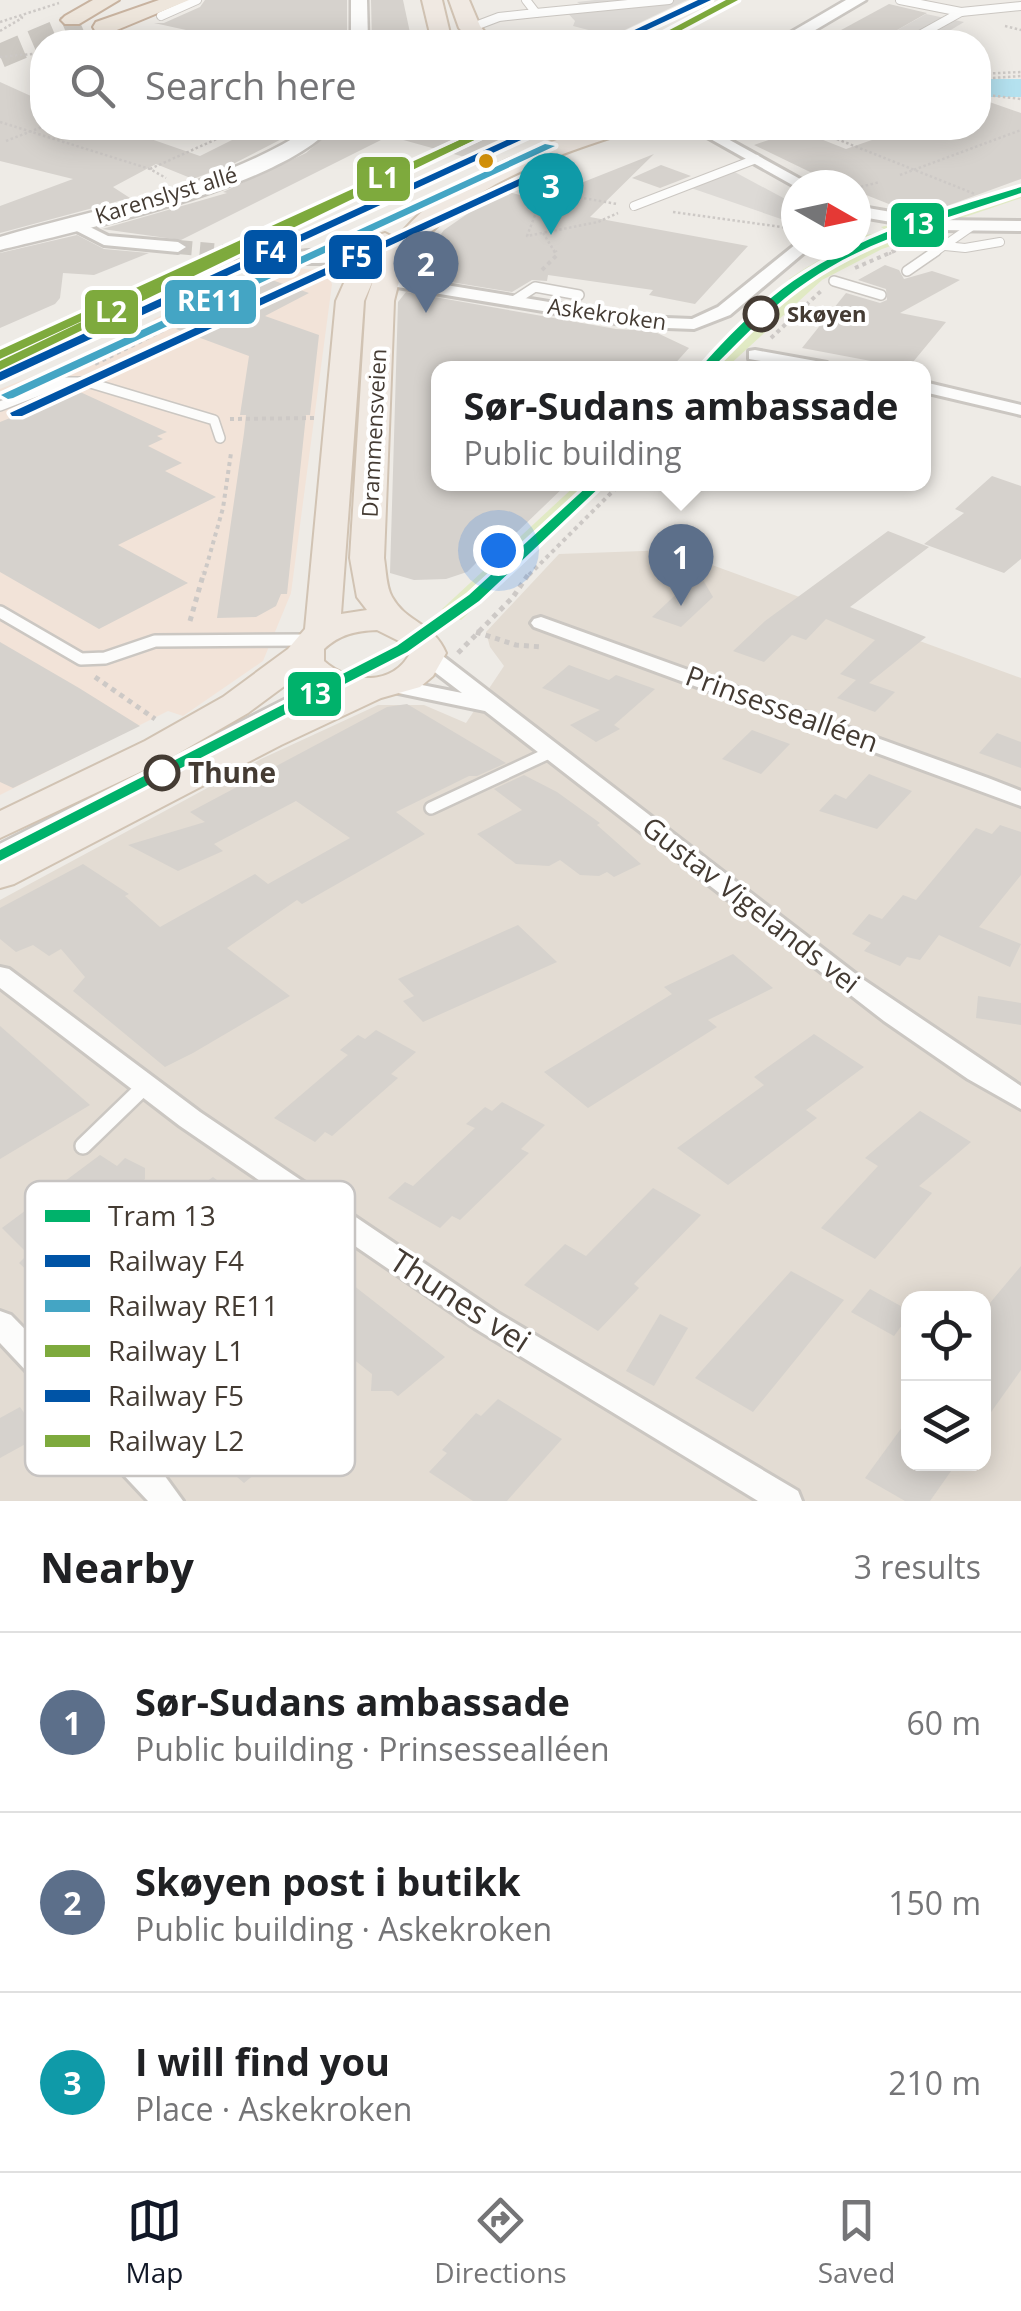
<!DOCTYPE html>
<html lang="en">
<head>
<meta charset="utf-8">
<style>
  :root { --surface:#fff; --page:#f2f2f2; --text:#202124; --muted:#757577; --line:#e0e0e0; --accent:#111827 }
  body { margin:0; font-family:"Open Sans",sans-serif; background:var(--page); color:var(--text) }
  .controls { position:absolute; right:30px; bottom:30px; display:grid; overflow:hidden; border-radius:20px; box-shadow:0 5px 25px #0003 }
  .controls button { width:90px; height:90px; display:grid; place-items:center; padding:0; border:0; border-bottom:2px solid var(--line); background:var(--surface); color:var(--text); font:50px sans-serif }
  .compass { position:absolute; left:781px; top:170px; width:90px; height:90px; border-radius:50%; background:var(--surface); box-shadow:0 5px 25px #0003; rotate:99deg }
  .you { position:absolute; left:498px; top:550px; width:35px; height:35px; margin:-25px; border:8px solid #fff; border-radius:50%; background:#1a73e8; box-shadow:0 0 0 15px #1a73e833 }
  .badge { display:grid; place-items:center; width:65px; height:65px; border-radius:50%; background:var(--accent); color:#fff; font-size:32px; font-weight:700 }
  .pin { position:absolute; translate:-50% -82px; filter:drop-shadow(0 2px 5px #0008) }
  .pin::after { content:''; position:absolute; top:52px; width:35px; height:30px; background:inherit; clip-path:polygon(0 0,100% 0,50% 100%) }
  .popup { position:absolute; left:431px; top:361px; width:500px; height:130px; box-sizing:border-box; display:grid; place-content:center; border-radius:20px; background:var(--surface); filter:drop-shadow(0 2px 8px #0005); font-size:32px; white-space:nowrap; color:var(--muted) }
  .popup b { font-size:38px; color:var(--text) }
  .popup::after { content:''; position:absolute; left:50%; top:100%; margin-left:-20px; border:20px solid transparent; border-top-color:var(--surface) }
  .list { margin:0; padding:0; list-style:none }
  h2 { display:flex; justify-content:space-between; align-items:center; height:130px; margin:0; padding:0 40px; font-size:42px }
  h2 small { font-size:32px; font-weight:400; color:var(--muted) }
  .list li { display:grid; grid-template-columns:65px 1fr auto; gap:30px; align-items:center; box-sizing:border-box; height:180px; padding:0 40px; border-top:2px solid var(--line) }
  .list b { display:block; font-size:38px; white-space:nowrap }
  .list p { margin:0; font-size:32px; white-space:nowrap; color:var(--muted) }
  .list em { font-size:32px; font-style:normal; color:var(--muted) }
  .icon { flex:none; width:55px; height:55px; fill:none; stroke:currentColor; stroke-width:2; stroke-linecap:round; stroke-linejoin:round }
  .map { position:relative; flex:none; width:1021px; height:1501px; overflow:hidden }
  .search { position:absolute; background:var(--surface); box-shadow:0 5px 25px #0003; left:30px; right:30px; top:30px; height:110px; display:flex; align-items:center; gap:25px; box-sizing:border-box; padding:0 35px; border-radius:40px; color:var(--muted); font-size:38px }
  .sheet { height:670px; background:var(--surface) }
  nav { display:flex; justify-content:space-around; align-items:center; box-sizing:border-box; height:140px; border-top:2px solid var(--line); background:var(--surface); font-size:28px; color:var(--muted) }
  nav a { display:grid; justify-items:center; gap:5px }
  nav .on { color:var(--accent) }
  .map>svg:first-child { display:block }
</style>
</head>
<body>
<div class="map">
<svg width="1021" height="1501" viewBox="0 0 1021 1501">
  <rect width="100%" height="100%" fill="#eeebe6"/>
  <path fill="#e3dcd3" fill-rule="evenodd" d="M671,550L1021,678V1501H0V900L261,759L378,705H424L466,723L504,666L490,647L486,632L559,554ZM908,1298H984V1464H908Z"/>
  <path fill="#f2e3d8" d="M265,265L325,271L332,284L291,593L263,661L183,716L168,711L0,795V389L148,331L154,319Z"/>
  <g fill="#e1eac4">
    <path d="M1021,186V198L962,218L936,215Z"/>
    <path d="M885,226L930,233L882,249L822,280L726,368H699L793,281L789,279C812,263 842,247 864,236C870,233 879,234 887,231L881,227Z"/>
    <path d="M577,484H608L461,620L456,618L459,615L442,609Z"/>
  </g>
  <g fill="#dddad6">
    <path d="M595,0H687L612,36L573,26L575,21L564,9L583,6L577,2Z"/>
    <path d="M926,14L964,22L931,42H876Z"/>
    <path d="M731,170L789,201L796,213L784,220L691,188Z"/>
  </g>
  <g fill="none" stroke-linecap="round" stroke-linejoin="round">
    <rect fill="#b4e1ef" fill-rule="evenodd" x="978" y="79" width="43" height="18"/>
  </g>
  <g fill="#d6d2cd">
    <path d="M205,0H347V32L337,34L335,42H241L154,23H164L200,7Z"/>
    <path d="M371,0H403L412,42H372Z"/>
    <path d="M889,4L927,13L876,42H819Z"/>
    <path d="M0,82L42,101V128H119L200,156L256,128H303L235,163L193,179L156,164L113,187L130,198L0,233V206L73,179L0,161Z"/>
    <path d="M978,98L1021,113V179L925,214L904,210L856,191V185H837L754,145L798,130L846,149L892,133L902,137L928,128H978Z"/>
    <path d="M334,128H530L468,158L389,136L181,240L102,229L227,193L223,192L306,153Z"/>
    <path d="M654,154L590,217L748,246L695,304L649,295L653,290L548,275L547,281L532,280L512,292L426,278L436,270L416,267L444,230L502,190L538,200Z"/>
    <path d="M661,165L691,176L660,188L632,178Z"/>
    <path d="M77,235L104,249L149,253L94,275L63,273L60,298L55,304L0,328V253Z"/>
    <path d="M885,265L899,270L904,279L932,271L960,280L900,313L946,322L908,368L802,348L846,293L880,303L887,300L886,289L858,280Z"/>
    <path d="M272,280L309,293L265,316L319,335L310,415H306L287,594H281L276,606L256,617L217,618L244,433L246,415H240L249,356L176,329Z"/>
    <path d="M406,292L616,329L653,331L689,348L671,368H438V484H567L491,557L481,558L467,572L446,579L414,580L390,573L398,302Z"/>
    <path d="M78,391L167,432L157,436L163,439L148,446L182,463L165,471L216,497L118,545L188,583L99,629L0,572V422Z"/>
    <path d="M992,476L1021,486V559L1004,573L924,544L964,513L955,509Z"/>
    <path d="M888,531L929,547L850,607L926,637L869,683L895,692L875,712L837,698L856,680L840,674L875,640L826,619L806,640L792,635L764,662L733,651L765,621Z"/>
    <path d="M699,573L713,597L681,627L652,617Z"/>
    <path d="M0,642L79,688L140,726L13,788L0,782Z"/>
    <path d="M569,665L609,680L616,675L655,689L614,725L620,729L596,742L570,725L600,710L542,688Z"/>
    <path d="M407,704L506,763L477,776H469L396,812L425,834L302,904L297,900L227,948L290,996L193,1053L165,1067L73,991L85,977L61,949L49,956L33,945L16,952L0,939V908L83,864L129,894L125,896L160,927L255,874L268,884L350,838L296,801L214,844L223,851L178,871L128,845L205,822L190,812L387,707Z"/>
    <path d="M752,730L790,744L761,774L722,759Z"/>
    <path d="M997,733L1021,742V768L979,753Z"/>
    <path d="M869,774L912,791L877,829L819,811L835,794L846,799Z"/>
    <path d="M524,775L557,792L600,823L597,825L641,864L614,877L607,872L599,876L580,875L560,860L549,866L516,864L477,834L522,810L494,789Z"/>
    <path d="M1000,825L1021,832V875L979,927L1021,944L1010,967L939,935L920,960L907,957L900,966L864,951L871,943L852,934L869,914L882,919L903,895L916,900L976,828L992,834Z"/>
    <path d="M518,925L557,962L423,1022L403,1001L414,996L398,979Z"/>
    <path d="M733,954L773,988L708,1020L717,1027L588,1108L544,1072L672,994L664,987Z"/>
    <path d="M978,996L1021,1003V1025L976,1018Z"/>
    <path d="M0,1026L90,1105L0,1159Z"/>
    <path d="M376,1030L416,1052L391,1074L398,1078L332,1136L325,1132L315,1142L274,1118L348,1055L340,1050L358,1035L365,1039Z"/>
    <path d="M814,1034L864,1067L806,1110L817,1118L728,1185L677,1148L764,1085L754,1077Z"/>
    <path d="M502,1102L545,1125L521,1149L529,1153L460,1220L452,1216L440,1228L388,1198L405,1182L413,1186L475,1128L466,1124L485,1107L492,1111Z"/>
    <path d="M920,1111L971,1142L919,1186L932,1193L875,1259L821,1228L878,1166L865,1158Z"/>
    <path d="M100,1155L117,1166L125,1158L145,1168V1179L42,1284L19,1263L28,1254L2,1228Z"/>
    <path d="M213,1177L306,1248L257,1285L249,1279L232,1281L233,1262L185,1224L164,1235L171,1216L165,1211Z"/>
    <path d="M653,1188L701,1215L634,1284L639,1288L598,1331L524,1285L565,1244L586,1256Z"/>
    <path d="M1021,1266V1370L984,1422V1310Z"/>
    <path d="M791,1271L844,1300L753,1412L695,1378Z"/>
    <path d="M344,1278L445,1357L398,1396L392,1391H371L372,1374L322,1334H307L300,1329L297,1314Z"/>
    <path d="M870,1289L908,1310V1317L894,1336L851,1312Z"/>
    <path d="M177,1307L317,1423L244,1483L174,1423L182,1416L113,1356Z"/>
    <path d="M660,1314L688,1328L654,1386L626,1371Z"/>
    <path d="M498,1399L562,1439L507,1501H473L429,1472L447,1453L442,1450L476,1413L481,1416Z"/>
    <path d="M20,1407L40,1436L0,1458V1418Z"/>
    <path d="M908,1419V1464H956L930,1501H905L865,1478Z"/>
    <path d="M69,1423L90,1445L50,1468L32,1443Z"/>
  </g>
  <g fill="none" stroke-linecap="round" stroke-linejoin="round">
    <path stroke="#ccc8c2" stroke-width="14" stroke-dasharray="14 8" stroke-linecap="butt" d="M178,247L256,254"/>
    <path stroke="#ccc8c2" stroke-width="18" stroke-dasharray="18 9" stroke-linecap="butt" d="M227,251L283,256"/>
    <path stroke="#ccc8c2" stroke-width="24" stroke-dasharray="24 11" stroke-linecap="butt" d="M0,56L80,22"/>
    <g stroke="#cbc7c2" stroke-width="10">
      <g id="service-far3">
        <path d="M900,0L961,12"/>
        <path d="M536,13L669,0"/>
        <path d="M161,16L197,0"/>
        <path d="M470,28L499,17L536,13L526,0"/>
        <path d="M342,40L360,39"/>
        <path d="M907,42L961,12L1021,6"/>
        <path d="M634,206L756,159"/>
        <path d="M945,246L965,248L1000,242"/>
        <path d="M932,254L971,227"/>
      </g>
    </g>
    <g stroke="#cbc7c2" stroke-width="12">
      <g id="service-far2">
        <path d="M907,271L936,251"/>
        <path d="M834,281L881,295"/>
        <path d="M515,300L535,287L579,295"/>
        <path d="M0,406L62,382H87L214,420L220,438"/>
      </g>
    </g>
    <g stroke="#cbc7c2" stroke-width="16">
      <g id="service-far1">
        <path d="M0,612L81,659L105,658L155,641L307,640"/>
        <path d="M431,808L553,751"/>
        <path d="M0,850L329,683"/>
      </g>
    </g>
    <g stroke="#cbc7c2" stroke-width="20">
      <path id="service" d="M83,1146L145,1086"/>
    </g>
    <g stroke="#cbc7c2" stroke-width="6">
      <g id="minor">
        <path d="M691,128H708L811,185L796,187Z"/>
        <path d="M856,206L938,220L1021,221V231L938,230L856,216Z"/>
        <path d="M72,218L108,236L178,242L186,247L178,252L104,245L67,226V220Z"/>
        <path d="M796,244L813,245L730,315L694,329L640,327L385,285L377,280L385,275L640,317L692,319L718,307Z"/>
        <path d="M375,248L381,250V256C356,261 295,269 275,256C284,250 357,250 375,248Z"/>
        <path d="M755,350L827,363L836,368H801L749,359V351Z"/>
        <path d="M924,382L1021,405V415L924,392Z"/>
        <path d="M541,617L988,778L1021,791V806L534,627L531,623L534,619Z"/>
        <path d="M427,649L435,650L861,978L1021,1086V1109L968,1079L884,1021L485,711L384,690L381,685L392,679L462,693L419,660L416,655Z"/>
        <path d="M0,967L9,969L200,1112L498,1313L798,1491L802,1501H758L476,1329L180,1126L0,988Z"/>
        <path d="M0,1311L11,1315L154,1461L183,1501H148L0,1343Z"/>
      </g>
    </g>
    <g stroke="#cbc7c2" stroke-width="5">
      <g id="tertiary">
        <path d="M351,0H367L368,42H351Z"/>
        <path d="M846,0H866L795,42H774Z"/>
        <path d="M310,128H331C276,188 82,230 0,250V237C106,206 216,189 310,128Z"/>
      </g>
    </g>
    <g stroke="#d1c3b3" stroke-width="4">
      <g id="primary">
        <path d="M422,0H442L452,42H432Z"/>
        <path d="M449,0H469L480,26L493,42H472L459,28Z"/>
        <path d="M594,128H629L625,133C548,157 451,191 406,264C400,275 397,289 394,301L384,558C386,570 386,587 392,597C406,623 433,622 446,653L433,676L420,687L381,698L281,745L14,884L0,888V859L333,694L298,676L248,713L172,757L0,838V811L145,741L223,697L288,649L305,629L336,301C346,280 360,239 385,233L397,239C437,183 530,147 594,128ZM374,278L366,301L350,558L357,597L367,610L341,614L364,301ZM377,630L407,645L410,653C394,686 349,684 324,661V649C340,634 356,631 377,630Z"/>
      </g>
    </g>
    <g stroke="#c8b3a0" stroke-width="4">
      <g id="trunk">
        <path d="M93,0H119L79,24H65L61,20L65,16Z"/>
        <path d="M159,0H189L112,32H96L93,27L96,22Z"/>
      </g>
    </g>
    <g stroke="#cdc9c6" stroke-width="2.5" stroke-dasharray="2.5 2.5" stroke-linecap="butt">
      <path d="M0,22L59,3"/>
      <path d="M1005,26L1021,30"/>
      <path d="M0,31L22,18L20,15"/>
      <path d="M170,42L232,41"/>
      <path d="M0,57L42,53"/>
      <path d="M978,74L1021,72"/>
      <path d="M978,79L1021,76"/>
      <path d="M978,94L1021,99"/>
      <path d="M0,122L150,169L166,178"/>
      <path d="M809,128L975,194"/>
      <path d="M638,134L682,136"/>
      <path d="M6,141L42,127"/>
      <path d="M150,169L241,128"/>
      <path d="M900,175L1021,130"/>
      <path d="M520,187L617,204"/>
      <path d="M856,188L880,182"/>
      <path d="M544,192L527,236L598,222L618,213"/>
      <path d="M673,212L796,229"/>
      <path d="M543,233L556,254"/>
      <path d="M889,254L909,245"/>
    </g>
    <g stroke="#cdc9c6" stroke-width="4" stroke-dasharray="4 4" stroke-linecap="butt">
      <path d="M855,268L894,251"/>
      <path d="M542,270L557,255L555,251"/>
      <path d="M771,338L821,291"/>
      <path d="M95,364L278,273"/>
      <path d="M230,419L314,418"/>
      <path d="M204,575L223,508L231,453"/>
      <path d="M529,575L620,484"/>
    </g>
    <g stroke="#cdc9c6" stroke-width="5" stroke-dasharray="5 5" stroke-linecap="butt">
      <path d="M190,621L204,572"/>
      <path d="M476,632L516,645L542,647"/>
      <path d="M458,653L513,597L530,572"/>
      <path d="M95,677L155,719"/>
    </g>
    <use href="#service-far3" stroke="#fcfcfb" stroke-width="8"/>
    <use href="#service-far2" stroke="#fcfcfb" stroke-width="9"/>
    <use href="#service-far1" stroke="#fcfcfb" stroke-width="11"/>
    <use href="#service" stroke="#fcfcfb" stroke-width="15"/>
    <use href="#minor" fill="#fcfcfb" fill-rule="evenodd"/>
    <use href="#tertiary" fill="#fcfcfb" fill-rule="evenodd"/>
    <use href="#primary" fill="#f0e9e2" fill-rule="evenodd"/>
    <use href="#trunk" fill="#eee6dc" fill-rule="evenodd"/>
    <g stroke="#fff" stroke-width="7">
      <g id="rail-1">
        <path d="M698,0H711L621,42H609Z"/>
        <path d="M533,128H547L0,381V372Z"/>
      </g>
    </g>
    <g stroke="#fff" stroke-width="7">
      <path id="rail-2" d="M545,144L555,146L13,398L8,399L1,395Z"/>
    </g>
    <g stroke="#fff" stroke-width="7">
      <path id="rail-3" d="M486,128H500L0,359V350Z"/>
    </g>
    <g stroke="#fff" stroke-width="7">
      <path id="rail-4" d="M558,161L564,164L562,166L22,416H12L10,413Z"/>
    </g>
    <g stroke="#fff" stroke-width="7">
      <g id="rail-5">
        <path d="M726,0H738L659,42H647Z"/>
        <path d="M485,128H499L0,370V361Z"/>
      </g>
    </g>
    <use href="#rail-1" fill="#0054a6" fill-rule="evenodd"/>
    <use href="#rail-2" fill="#44a5c4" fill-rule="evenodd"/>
    <use href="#rail-3" fill="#7eaa3d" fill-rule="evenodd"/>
    <use href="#rail-4" fill="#0054a6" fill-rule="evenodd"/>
    <use href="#rail-5" fill="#7eaa3d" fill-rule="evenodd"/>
    <g stroke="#fff" stroke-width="7">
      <g id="tram-1">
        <path d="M1021,187V193C949,218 872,237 808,281C772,305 743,338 712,368H700C730,334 766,298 804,274C869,232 948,209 1021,187Z"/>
        <path d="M590,484H603L479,601L407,652L0,861V850L397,646L469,595Z"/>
      </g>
    </g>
    <use href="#tram-1" fill="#00b26b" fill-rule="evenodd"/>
  </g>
  <circle fill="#d3910a" stroke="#fff" stroke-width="4" cx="486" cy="161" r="9"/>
  <g fill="#fff" stroke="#443b33" stroke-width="5">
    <circle cx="761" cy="314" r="16"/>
    <circle cx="162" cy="773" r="16"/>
  </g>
  <g text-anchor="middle" stroke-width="8" stroke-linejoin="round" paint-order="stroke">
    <g font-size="22" fill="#443b33" stroke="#fff">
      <text transform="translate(166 195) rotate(-17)" y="8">Karenslyst allé</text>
      <text transform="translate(607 314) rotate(8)" y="8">Askekroken</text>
      <text transform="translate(374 433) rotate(-87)" y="8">Drammensveien</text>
    </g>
    <g font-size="22" font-weight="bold" fill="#443b33" stroke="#fff" text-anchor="start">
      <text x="787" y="322">Skøyen</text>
    </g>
    <g font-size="28" fill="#443b33" stroke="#fff">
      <text transform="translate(782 709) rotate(20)" y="10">Prinsessealléen</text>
      <text transform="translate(751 905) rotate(38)" y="10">Gustav Vigelands vei</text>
    </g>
    <g font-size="28" font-weight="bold" fill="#443b33" stroke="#fff" text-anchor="start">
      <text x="188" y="783">Thune</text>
    </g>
    <g font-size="32" fill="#443b33" stroke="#fff">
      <text transform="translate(460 1301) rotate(33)" y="11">Thunes vei</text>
    </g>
  </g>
  <rect x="25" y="1181" width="330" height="295" rx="15" fill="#fff" stroke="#c7c4c2" stroke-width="2.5"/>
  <rect x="45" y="1210" width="45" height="12" fill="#00b26b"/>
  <rect x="45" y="1255" width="45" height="12" fill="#0054a6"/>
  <rect x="45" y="1300" width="45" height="12" fill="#44a5c4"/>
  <rect x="45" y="1345" width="45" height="12" fill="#7eaa3d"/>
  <rect x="45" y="1390" width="45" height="12" fill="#0054a6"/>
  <rect x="45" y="1435" width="45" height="12" fill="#7eaa3d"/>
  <g font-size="28" fill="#443b33">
    <text x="108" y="1226">Tram 13</text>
    <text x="108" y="1271">Railway F4</text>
    <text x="108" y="1316">Railway RE11</text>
    <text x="108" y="1361">Railway L1</text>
    <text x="108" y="1406">Railway F5</text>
    <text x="108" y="1451">Railway L2</text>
  </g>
  <g stroke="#fff" stroke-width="4">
    <rect x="355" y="155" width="57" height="48" rx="10" fill="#7eaa3d"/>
    <rect x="889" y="201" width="57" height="48" rx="10" fill="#00b26b"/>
    <rect x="242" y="228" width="57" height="48" rx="10" fill="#0054a6"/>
    <rect x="327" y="233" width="57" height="48" rx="10" fill="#0054a6"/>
    <rect x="163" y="278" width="95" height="48" rx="10" fill="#44a5c4"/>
    <rect x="83" y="288" width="57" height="48" rx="10" fill="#7eaa3d"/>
    <rect x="286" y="670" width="57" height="48" rx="10" fill="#00b26b"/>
  </g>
  <g font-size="28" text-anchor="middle" font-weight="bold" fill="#fff">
    <text x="383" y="188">L1</text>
    <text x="918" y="234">13</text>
    <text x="270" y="262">F4</text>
    <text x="356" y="267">F5</text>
    <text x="210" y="311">RE11</text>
    <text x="111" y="322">L2</text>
    <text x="315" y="704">13</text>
  </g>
</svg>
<div class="controls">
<button><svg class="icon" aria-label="locate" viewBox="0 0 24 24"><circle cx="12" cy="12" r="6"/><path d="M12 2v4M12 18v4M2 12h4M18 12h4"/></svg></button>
<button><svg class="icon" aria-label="layers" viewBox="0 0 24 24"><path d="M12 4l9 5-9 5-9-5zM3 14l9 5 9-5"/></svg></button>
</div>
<svg class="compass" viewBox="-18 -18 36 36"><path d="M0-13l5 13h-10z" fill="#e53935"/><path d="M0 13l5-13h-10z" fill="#757577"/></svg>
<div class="you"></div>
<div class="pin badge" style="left:681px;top:606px;background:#5c6f8a">1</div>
<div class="popup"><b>Sør-Sudans ambassade</b>Public building</div>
<div class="pin badge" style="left:426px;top:313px;background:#5c6f8a">2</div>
<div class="pin badge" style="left:551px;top:235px;background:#0f9aa8">3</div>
<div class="search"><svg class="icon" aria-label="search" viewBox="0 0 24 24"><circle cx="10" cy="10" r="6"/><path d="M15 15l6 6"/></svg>Search here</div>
</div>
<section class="sheet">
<h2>Nearby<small>3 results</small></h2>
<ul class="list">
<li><span class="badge" style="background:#5c6f8a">1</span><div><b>Sør-Sudans ambassade</b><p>Public building · Prinsessealléen</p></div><em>60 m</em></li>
<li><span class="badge" style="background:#5c6f8a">2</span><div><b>Skøyen post i butikk</b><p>Public building · Askekroken</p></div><em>150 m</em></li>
<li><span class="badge" style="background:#0f9aa8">3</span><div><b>I will find you</b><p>Place · Askekroken</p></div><em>210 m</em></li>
</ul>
</section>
<nav>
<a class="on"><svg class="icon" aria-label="map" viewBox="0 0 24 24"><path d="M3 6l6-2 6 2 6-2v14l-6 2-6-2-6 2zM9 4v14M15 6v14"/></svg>Map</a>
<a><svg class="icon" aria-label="directions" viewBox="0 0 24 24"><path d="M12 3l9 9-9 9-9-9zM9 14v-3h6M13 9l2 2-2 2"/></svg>Directions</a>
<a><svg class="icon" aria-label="saved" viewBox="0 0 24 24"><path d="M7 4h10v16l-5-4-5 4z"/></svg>Saved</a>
</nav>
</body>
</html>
